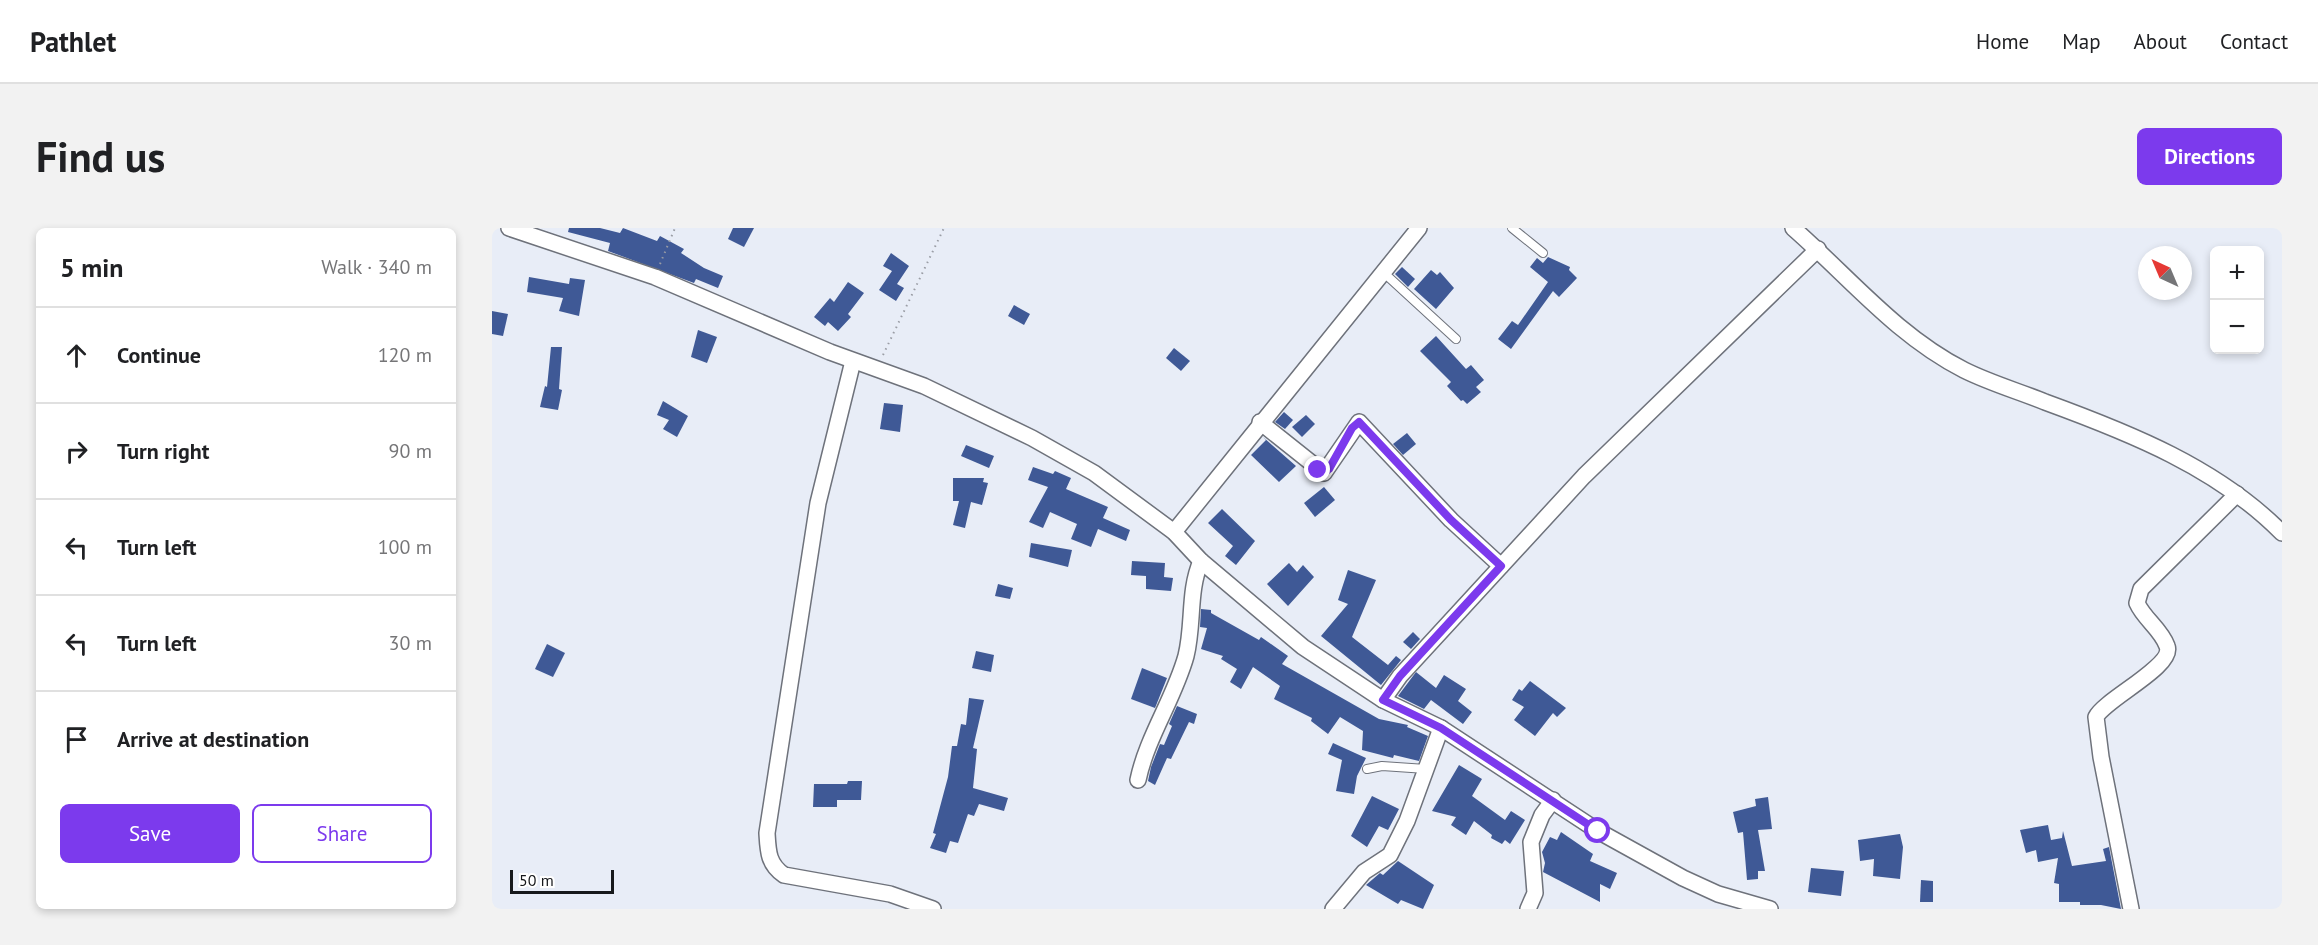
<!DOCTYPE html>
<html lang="en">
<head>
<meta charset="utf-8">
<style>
  :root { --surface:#fff; --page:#f2f2f2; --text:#202124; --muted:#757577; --line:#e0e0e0; --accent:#7c3aed }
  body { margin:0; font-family:"PT Sans",sans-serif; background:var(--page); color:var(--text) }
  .controls { position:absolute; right:18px; top:18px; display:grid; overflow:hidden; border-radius:9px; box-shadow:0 3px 9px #0003 }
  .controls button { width:54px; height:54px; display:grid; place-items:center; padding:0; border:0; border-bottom:2px solid var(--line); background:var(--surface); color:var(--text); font:30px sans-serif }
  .compass { position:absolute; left:1646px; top:18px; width:54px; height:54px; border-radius:50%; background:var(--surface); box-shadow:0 3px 9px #0003; rotate:316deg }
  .scale { position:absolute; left:18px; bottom:15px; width:104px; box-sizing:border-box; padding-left:6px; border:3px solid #17191c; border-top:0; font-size:16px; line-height:21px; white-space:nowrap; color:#17191c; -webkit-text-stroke:4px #fff; paint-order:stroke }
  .stop { position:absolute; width:18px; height:18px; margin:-14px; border:4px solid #7c3aed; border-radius:50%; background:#fff }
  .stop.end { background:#7c3aed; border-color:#fff; box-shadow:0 2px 6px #0008 }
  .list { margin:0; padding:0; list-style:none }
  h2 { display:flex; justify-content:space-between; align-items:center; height:78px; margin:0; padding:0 24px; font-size:26px }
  h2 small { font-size:20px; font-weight:400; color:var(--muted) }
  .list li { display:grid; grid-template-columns:39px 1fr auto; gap:18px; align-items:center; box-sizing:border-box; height:96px; padding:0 24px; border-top:2px solid var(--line) }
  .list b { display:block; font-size:22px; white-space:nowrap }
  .list em { font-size:20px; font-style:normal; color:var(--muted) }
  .actions { display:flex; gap:12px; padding:18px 24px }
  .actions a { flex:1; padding:14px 0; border:2px solid var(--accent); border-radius:9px; text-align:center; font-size:21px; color:var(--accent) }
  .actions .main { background:var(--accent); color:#fff }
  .icon { flex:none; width:33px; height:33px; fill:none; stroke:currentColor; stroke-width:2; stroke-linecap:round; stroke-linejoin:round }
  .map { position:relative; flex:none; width:1790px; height:681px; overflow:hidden; border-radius:9px }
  header { display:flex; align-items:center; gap:36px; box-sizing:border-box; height:84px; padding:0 30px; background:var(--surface); border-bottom:2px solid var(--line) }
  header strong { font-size:28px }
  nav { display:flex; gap:33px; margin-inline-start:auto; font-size:21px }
  .intro { display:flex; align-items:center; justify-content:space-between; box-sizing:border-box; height:144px; padding:0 36px }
  h1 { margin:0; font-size:42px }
  .button { padding:15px 27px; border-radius:9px; background:var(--accent); color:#fff; font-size:21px; font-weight:700 }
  main { display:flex; gap:36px; padding:0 36px }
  aside { flex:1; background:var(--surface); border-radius:9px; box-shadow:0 3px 9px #0003 }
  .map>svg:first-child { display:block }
</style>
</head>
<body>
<header>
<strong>Pathlet</strong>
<nav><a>Home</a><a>Map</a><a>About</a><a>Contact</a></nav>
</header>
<div class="intro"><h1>Find us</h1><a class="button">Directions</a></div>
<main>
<aside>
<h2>5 min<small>Walk · 340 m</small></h2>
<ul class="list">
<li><svg class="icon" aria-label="ahead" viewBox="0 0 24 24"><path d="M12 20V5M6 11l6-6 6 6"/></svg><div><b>Continue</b></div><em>120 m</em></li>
<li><svg class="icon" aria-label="right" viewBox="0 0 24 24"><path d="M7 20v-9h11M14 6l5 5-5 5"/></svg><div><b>Turn right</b></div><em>90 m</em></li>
<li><svg class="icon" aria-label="left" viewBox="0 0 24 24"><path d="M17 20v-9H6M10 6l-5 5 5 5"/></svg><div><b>Turn left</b></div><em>100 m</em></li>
<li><svg class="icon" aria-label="left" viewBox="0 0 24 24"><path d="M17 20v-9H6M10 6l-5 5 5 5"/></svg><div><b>Turn left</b></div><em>30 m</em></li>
<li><svg class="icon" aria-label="arrive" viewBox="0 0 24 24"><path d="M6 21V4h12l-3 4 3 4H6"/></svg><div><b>Arrive at destination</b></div></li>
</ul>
<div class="actions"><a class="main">Save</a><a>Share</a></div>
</aside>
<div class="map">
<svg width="1790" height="681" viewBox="0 0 1790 681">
  <rect width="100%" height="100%" fill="#e8edf7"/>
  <g fill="#3f5996">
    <path d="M77,0H108L128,5L131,0L165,13L168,8L192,21L189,25L212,40L231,48L226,60L204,51L202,55L116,23L118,15L76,4Z"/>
    <path d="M241,0H262L252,19L236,11Z"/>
    <path d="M399,25L417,38L405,56L412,60L404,73L387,62L400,43L391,38Z"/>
    <path d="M1056,29L1078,39L1077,42L1085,50L1067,69L1061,63L1019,121L1006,111L1020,93L1026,97L1056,54L1038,39L1045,30L1051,35Z"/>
    <path d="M910,39L923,51L916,59L903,46Z"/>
    <path d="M939,42L945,47L948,44L962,60L944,81L922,61Z"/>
    <path d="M37,49L77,56L78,50L93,52L87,88L67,83L71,70L35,64Z"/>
    <path d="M356,54L372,65L356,86L359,89L346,103L336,94L333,98L322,89L338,70L342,74Z"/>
    <path d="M522,77L538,86L532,97L516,88Z"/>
    <path d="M0,83L16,86L11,108L0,106Z"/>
    <path d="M206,102L225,109L215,135L199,129Z"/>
    <path d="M944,108L974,141L979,137L992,152L984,159L989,164L975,176L971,172L969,173L955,158L959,154L928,123Z"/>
    <path d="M59,119H70L67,161L70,162L66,182L48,179L53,158L55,159Z"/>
    <path d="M682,120L698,133L689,143L674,130Z"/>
    <path d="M171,173L196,188L185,209L171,201L177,192L165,187Z"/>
    <path d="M392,175L411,177L408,204L388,201Z"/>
    <path d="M792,184L801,192L793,201L783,194Z"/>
    <path d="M814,187L823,196L810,209L800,199Z"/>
    <path d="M915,205L924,216L911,227L901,216Z"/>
    <path d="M771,209L804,238L787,254L759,227L774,212Z"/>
    <path d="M474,217L502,228L497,240L469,228Z"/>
    <path d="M541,239L561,246L563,243L579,250L574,261L616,279L611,290L638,302L634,313L606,301L599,319L579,311L585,296L558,284L551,300L537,294L556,259L536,252Z"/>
    <path d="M461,250H492L491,254L496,255L490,277L479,274L473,300L461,297L467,273H461Z"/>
    <path d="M832,259L843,272L823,289L812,275Z"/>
    <path d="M730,281L763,313L744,337L733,328L741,318L716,295Z"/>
    <path d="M539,315L580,322L576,339L537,329Z"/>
    <path d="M640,333L673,335L672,349L681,350L679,363L654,361V348L639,347Z"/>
    <path d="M797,335L805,344L811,337L822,349L796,378L775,356Z"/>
    <path d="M856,342L884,352L860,409L896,437L904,428L909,432L889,457L829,408L856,376L846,372Z"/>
    <path d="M506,356L521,360L518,371L503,368Z"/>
    <path d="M709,381L719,382V385L767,412L769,409L796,428L790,436L887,491L916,497L915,499L936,508L927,533L902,527L901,530L870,522L871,503L848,489L836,506L819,493L820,490L782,471L788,458L761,439L749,461L738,454L745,441L729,431L731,428L709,421L715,400L708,399Z"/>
    <path d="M921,404L928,411L919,421L911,414Z"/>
    <path d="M55,416L73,425L61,449L43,441Z"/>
    <path d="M484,423L502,427L499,444L480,440Z"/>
    <path d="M650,440L675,450L663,480L639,471Z"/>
    <path d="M924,444L944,460L952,447L974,461L966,473L980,484L971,496L939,472L932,481L906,468Z"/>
    <path d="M1038,453L1074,480L1065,489L1061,485L1043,508L1022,492L1032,479L1020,472L1027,461L1030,463Z"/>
    <path d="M477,470L492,472L481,520L485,521L481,560L516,570L512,583L487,576L482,588L476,586L466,615L458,613L454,625L438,620L444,606L441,605L456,549L460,518H465L469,496L474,497Z"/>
    <path d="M685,478L705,486L702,496L697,494L679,531L675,530L663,557L656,553L659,539L668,516L672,517L680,498L677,496Z"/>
    <path d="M841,515L874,530L865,548L862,566L844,563L850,532L836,526Z"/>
    <path d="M967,537L990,551L980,568L1013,592L1019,583L1033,592L1018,616L1013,612L1010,616L999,610L1000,607L982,593L974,607L959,597L964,589L940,583Z"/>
    <path d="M356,553H370L369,572H345V579H321L322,556H355Z"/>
    <path d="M880,568L907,581L896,602L887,598L875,619L859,608Z"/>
    <path d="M1276,569L1280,601L1266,602L1273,643H1266V651L1255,652L1251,604L1246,605L1241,584L1264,578L1263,571Z"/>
    <path d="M1556,597L1559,612L1570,610L1571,603L1580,638L1614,633L1611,621L1617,619L1629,681L1609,677H1588V674H1567V656L1562,655L1566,630L1546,634L1544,622L1534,625L1528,602Z"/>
    <path d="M1069,604L1101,626L1098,633L1125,645L1118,661L1108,656V674L1051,644L1053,635L1050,624L1058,609L1065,612Z"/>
    <path d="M1408,606L1411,619L1408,651L1381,648L1382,631L1368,633L1366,612Z"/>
    <path d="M906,633L942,657L931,681L909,672L906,676L874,657L888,645L891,647Z"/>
    <path d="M1319,640L1352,643L1349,668L1316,664Z"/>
    <path d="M1429,652L1441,653V674H1428Z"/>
  </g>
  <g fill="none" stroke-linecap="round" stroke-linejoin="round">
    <g stroke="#6e727b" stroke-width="10">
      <g id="service">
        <path d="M1020,0L1051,25"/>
        <path d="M891,44L964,111"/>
        <path d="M875,541L890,538L934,541"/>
      </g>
    </g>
    <g stroke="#6e727b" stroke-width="18">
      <g id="minor">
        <path d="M17,0L163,49L338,124L432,158L540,210L602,245L682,304L709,333L811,419L891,472L949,500L1106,603L1191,650L1226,666L1278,681"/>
        <path d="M1301,0C1357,49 1405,108 1472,142C1498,155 1526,163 1553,174C1638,205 1726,240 1790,305"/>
        <path d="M361,133L326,275L275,605C276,623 276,636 292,647L398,666L441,681"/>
        <path d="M768,194L832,245L867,194L959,292L1009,338"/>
        <path d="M682,304L927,0"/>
        <path d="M891,472L908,448L1092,248L1326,21"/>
        <path d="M646,552C655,509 682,471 694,428C702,396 696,363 709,333"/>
        <path d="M841,681L872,644L898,627L915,593L949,500"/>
        <path d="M1036,681L1043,665L1039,614L1050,587L1061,572"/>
        <path d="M1639,681L1609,529L1604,489C1613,471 1683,438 1675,418C1669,401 1652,391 1645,375L1649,361L1745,266"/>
      </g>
    </g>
    <g stroke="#9a9da5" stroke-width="2" stroke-dasharray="1.5 4.5" stroke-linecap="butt">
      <path d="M168,36L183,0"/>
      <path d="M391,127L452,0"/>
    </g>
    <use href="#service" stroke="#fff" stroke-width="8"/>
    <use href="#minor" stroke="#fff" stroke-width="15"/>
  </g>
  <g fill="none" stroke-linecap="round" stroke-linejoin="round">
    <path stroke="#7c3aed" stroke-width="8" d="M826,242L832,245L837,241L860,200L867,194L959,292L1009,338L908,448L891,472L949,500L1106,603"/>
  </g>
</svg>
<div class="controls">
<button>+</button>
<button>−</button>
</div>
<svg class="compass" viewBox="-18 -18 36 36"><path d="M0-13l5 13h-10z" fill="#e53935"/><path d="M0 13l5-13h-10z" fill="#757577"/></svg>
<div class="scale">50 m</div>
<div class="stop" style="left:1106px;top:603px"></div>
<div class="stop end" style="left:826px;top:242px"></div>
</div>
</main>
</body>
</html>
